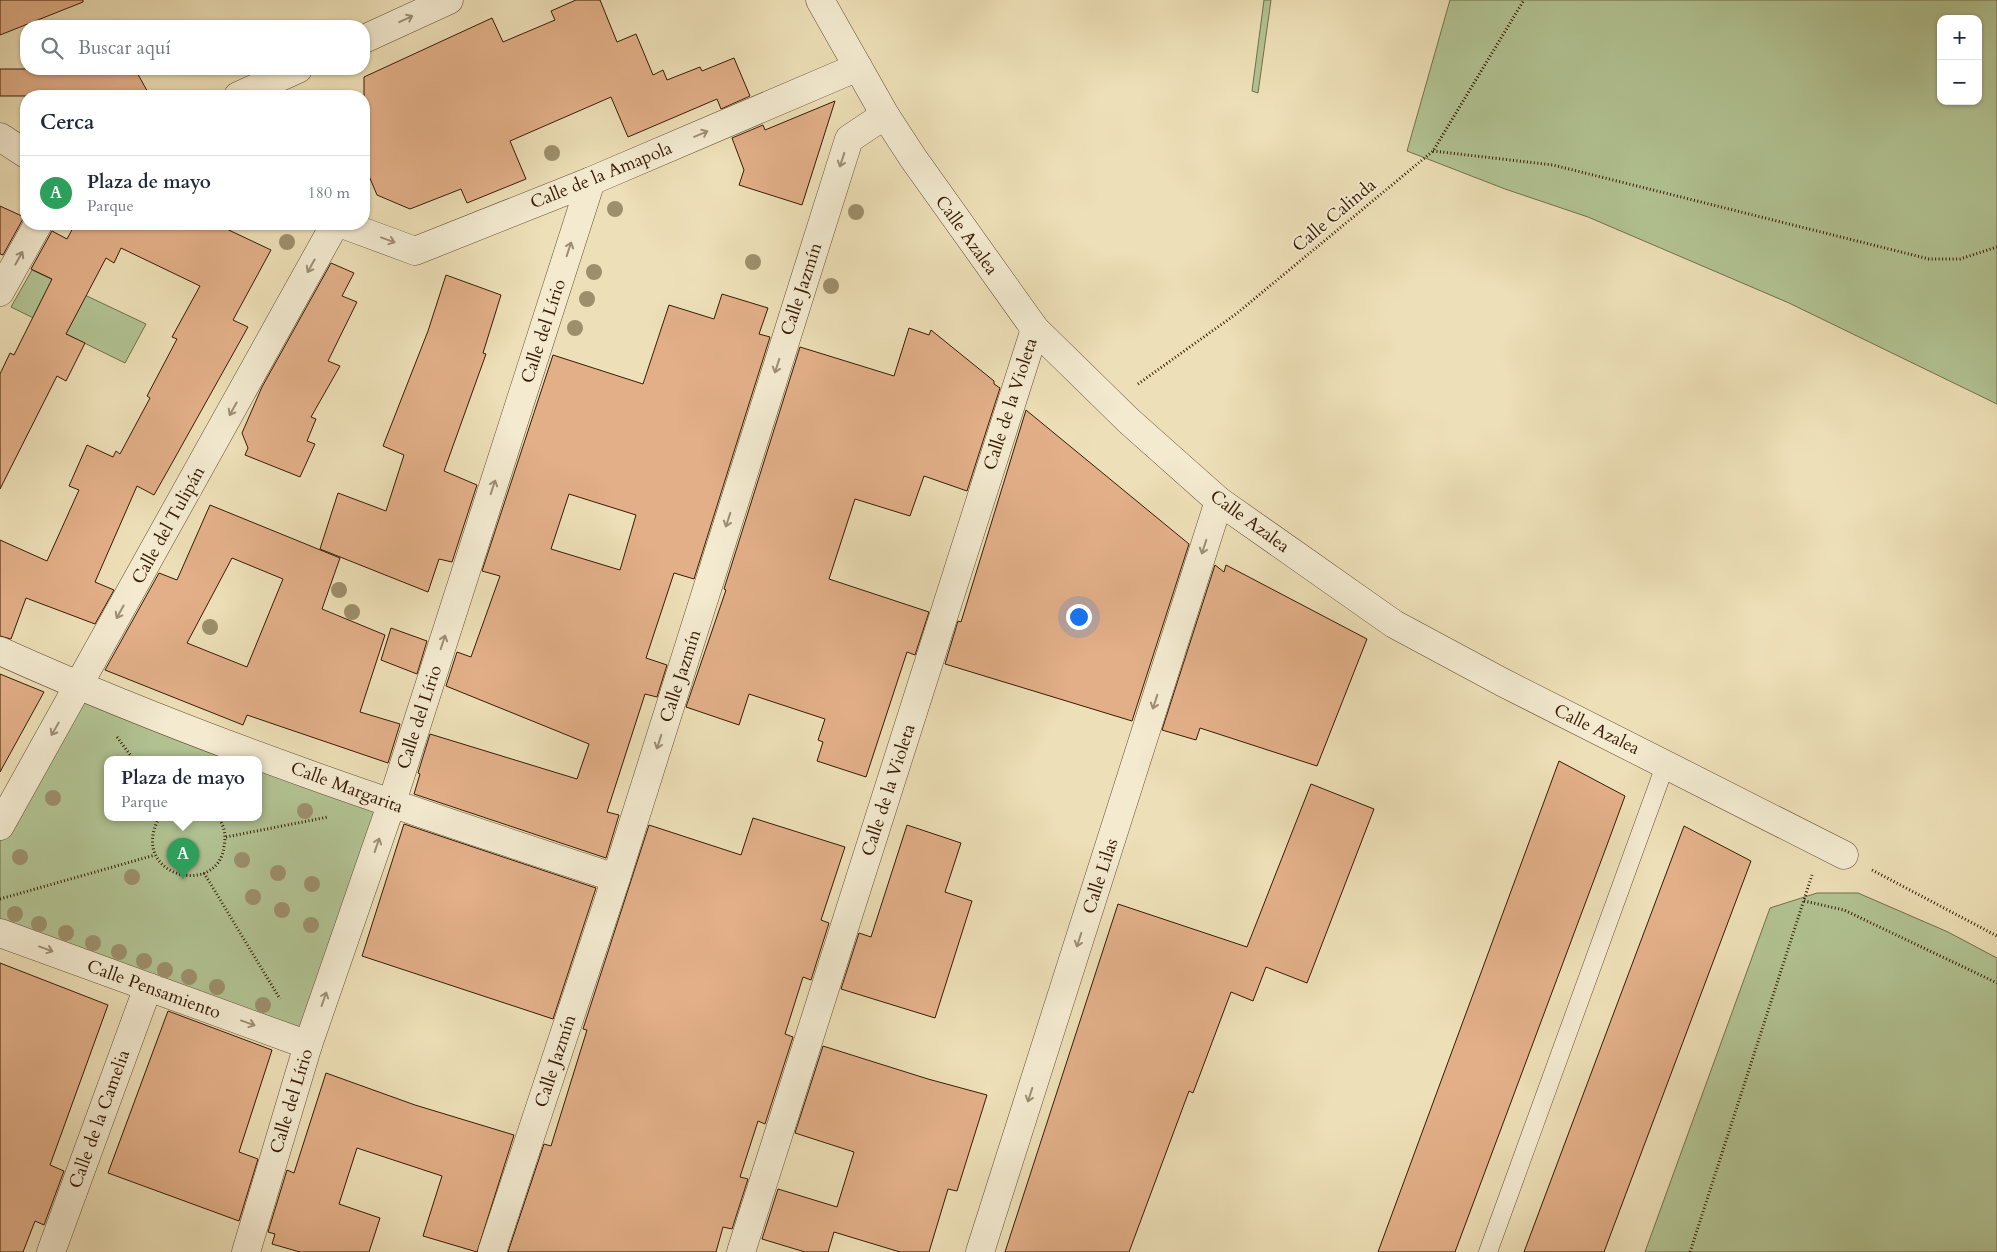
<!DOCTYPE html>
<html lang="es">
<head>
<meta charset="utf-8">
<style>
  :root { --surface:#fff; --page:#f6f6f7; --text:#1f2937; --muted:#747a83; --line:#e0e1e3; --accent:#8f2418 }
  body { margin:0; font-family:Cardo,serif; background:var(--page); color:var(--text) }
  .controls { position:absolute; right:15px; top:15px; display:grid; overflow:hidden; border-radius:10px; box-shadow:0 1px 4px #0004 }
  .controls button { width:45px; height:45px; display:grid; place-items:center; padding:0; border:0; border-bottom:1px solid var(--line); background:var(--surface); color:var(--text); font:25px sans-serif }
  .you { position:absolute; left:1078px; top:616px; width:18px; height:18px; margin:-12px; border:4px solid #fff; border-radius:50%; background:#1a73e8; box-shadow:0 0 0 8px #1a73e833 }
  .badge { display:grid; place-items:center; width:32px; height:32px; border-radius:50%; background:var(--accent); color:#fff; font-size:16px; font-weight:700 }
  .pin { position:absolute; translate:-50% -41px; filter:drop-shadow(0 1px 2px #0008) }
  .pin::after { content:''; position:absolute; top:26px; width:18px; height:15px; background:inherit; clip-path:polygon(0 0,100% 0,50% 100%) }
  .popup { position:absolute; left:104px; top:756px; width:158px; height:65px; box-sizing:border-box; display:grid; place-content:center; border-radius:10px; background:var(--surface); filter:drop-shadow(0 1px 4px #0005); font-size:16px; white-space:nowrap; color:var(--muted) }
  .popup b { font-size:19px; color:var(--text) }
  .popup::after { content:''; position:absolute; left:50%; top:100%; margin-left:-10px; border:10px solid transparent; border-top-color:var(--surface) }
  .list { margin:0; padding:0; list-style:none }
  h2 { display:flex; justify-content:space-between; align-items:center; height:65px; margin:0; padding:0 20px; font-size:21px }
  h2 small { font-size:16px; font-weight:400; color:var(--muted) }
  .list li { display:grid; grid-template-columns:32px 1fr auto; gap:15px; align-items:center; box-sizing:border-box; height:75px; padding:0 20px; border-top:1px solid var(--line) }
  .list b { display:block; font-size:19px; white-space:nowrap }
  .list p { margin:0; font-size:16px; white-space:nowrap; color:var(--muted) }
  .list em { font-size:16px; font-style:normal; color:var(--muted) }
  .icon { flex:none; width:28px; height:28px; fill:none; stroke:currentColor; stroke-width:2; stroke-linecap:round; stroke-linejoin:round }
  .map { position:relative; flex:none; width:1997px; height:1252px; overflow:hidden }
  .search { position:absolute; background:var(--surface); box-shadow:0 1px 4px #0004; left:20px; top:20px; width:350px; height:55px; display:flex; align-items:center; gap:12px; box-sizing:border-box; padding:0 18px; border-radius:20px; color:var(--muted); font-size:19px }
  .panel { position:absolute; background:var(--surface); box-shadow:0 1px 4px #0004; left:20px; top:90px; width:350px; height:140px; border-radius:20px }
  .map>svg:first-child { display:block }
</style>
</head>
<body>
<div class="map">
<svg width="1997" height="1252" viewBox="0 0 1997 1252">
  <rect width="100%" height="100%" fill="#eddfb7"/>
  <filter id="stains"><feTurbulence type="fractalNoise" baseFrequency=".004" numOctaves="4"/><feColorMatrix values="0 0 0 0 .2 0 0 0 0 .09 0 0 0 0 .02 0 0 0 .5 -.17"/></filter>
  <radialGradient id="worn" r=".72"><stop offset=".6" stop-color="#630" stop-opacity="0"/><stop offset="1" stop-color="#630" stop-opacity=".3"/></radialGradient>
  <g fill="#b2c393" stroke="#746f4b" fill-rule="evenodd">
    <path d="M1264,0H1271L1258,93L1252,91Z"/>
    <path d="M1450,0H1997V404L1789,303L1588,217L1505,189L1407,151ZM1941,19H1978V101H1941Z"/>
    <path d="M32,270L146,324L125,363L11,307Z"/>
    <path d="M79,686L391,805L308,1045L0,932V826ZM108,760H258V818H108Z"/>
    <path d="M1817,893H1858L1948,932L1997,958V1252H1645L1770,908Z"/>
  </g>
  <g fill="#e2af88" stroke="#371b03" fill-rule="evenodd">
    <path d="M0,0H83V2L0,35Z"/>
    <path d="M576,0H600L617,42L636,34L653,75L663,70L667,80L700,67L702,71L734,58L750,96L721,109L717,99L628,137L611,97L510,141L526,179L467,203L461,189L410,209L377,195L364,164V77L492,18L503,42L555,20L551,11Z"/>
    <path d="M0,69H135L150,96H0Z"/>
    <path d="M835,101L802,205L739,185L744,170L732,138L763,125L765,130Z"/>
    <path d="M0,206L24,217L3,255L0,254Z"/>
    <path d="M68,224H216L271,250L233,320L248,327L167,472L154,495L137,486L95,582L114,590L95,624L26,598L11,639L0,636V540L47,561L79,490L69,486L87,445L113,457L116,451L120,454L150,398L147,396L177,339L172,337L200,286L121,248L114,263L106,258L66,334L85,343L66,381L57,376L0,489V374L10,353L14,355L52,279L31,269L52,231L67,239L74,226Z"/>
    <path d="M331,263L354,273L342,296L357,302L328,361L340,366L311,417L316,419L307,441L315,444L300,477L245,455L248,448L242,433L262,387Z"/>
    <path d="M446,275L501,295L483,353L486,354L444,471L477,485L452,562L439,559L428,592L320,549L338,493L386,511L404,455L383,446L428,331Z"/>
    <path d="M722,294L768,308L759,334L770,337L694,579L674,573L646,658L667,665L657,697L645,694L607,812L619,815L606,858L414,794L420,774L418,773L430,734L577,779L589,744L446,686L457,652L471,657L500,576L482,571L553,355L643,384L669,305L714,319ZM569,494L636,515L620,570L551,549Z"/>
    <path d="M909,328L929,335L931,330L994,381V384L1000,388L967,491L924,476L910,516L855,499L829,579L929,612L915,655L907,652L866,777L817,761L823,742L818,740L825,719L749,694L739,725L686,707L726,590L724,589L800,347L894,376Z"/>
    <path d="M1026,410L1189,544L1132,721L945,664L958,621L961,622Z"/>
    <path d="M210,505L340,558L322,609L385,635L360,712L400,724L388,763L247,715L243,725L105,670L159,573L177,580ZM232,558L283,579L247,667L187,643Z"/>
    <path d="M1215,565L1224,572L1226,565L1367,639L1317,766L1200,728L1196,740L1162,730Z"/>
    <path d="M391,628L427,641L417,674L381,660Z"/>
    <path d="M0,674L44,692L0,772Z"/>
    <path d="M1559,761L1625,796L1607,845L1455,1252H1378Z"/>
    <path d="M1311,784L1374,809L1307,983L1266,967L1253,1001L1231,992L1193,1093L1189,1091L1129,1252H1005L1118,904L1247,947Z"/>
    <path d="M753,818L845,847L821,920L829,923L811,980L803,977L785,1034L793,1037L765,1124L758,1121L740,1177L748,1179L732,1229L723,1227L716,1252H508L544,1144L551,1146L587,1030L583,1029L649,825L741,855Z"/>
    <path d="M404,824L596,888L553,1019L362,956Z"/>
    <path d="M907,825L961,843L945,892L972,901L935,1018L841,989L859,933L871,937Z"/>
    <path d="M1684,826L1751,861L1604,1252H1524Z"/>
    <path d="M0,963L108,1005L50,1165L64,1171L44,1225L35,1221L23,1252H0Z"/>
    <path d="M168,1011L272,1050L239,1152L258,1159L239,1221L108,1173Z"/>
    <path d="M823,1046L928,1079L987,1095L957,1191L948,1189L929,1252H900L834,1232L828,1252H805L762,1239L778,1189L837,1207L854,1152L795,1133Z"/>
    <path d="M326,1073L415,1105L514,1135L477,1252L423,1236L442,1176L357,1148L339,1204L380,1218L369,1252H300L272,1244L275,1234L268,1232L287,1170L294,1173Z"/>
  </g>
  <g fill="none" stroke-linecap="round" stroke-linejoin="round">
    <g stroke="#644c30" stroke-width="19">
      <path id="service" d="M1488,1252L1666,763"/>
    </g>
    <g stroke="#644c30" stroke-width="29">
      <g id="minor">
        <path d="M820,0L885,115L913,158L1035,329L1129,421L1219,501L1394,624L1502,682L1844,855"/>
        <path d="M364,39L449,0"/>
        <path d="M238,96L298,69"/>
        <path d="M0,137L26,154"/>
        <path d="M342,224L415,251L591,181L858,67"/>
        <path d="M0,292L38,224"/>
        <path d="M0,651C199,741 408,810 616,878"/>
        <path d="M0,826L335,224"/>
        <path d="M0,933L308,1045"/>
        <path d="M51,1252L148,987"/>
        <path d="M246,1252L308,1045L391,805L591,181"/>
        <path d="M492,1252L616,878L849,139L885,115"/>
        <path d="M741,1252L1035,329"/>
        <path d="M980,1252L1219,501"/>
      </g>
    </g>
    <g stroke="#371b03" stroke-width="3" stroke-dasharray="1 2.5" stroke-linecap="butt">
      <path d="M1433,151L1553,165L1929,259H1960L1997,247"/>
      <path d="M1138,384L1236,314L1433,151L1524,0"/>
      <path d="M117,737L134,760"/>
      <path d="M159,818C128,876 217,898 224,847C226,837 225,826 218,818"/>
      <path d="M226,837L328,817"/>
      <path d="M1872,870L1997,936"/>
      <path d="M204,873L280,999"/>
      <path d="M0,899L155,855"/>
      <path d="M1804,901L1844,910L1997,983"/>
      <path d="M1690,1252L1812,875"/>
    </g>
    <use href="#service" stroke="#f3ead0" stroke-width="18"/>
    <use href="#minor" stroke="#f3ead0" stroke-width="28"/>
  </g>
  <g fill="#9d8f6c">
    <circle cx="552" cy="153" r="8"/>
    <circle cx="615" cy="209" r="8"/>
    <circle cx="856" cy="212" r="8"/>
    <circle cx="287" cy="242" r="8"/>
    <circle cx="753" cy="262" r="8"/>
    <circle cx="594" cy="272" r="8"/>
    <circle cx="831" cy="286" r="8"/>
    <circle cx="587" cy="299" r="8"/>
    <circle cx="575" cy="328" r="8"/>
    <circle cx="339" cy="590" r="8"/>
    <circle cx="352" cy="612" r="8"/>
    <circle cx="210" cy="627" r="8"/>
    <circle cx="53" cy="798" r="8"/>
    <circle cx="305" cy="811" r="8"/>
    <circle cx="20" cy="857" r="8"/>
    <circle cx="242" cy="860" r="8"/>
    <circle cx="278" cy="873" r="8"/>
    <circle cx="132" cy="877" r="8"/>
    <circle cx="312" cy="884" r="8"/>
    <circle cx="253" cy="897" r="8"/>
    <circle cx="282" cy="910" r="8"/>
    <circle cx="15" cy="914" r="8"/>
    <circle cx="39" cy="924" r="8"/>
    <circle cx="311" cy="925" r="8"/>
    <circle cx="66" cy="933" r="8"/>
    <circle cx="93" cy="943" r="8"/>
    <circle cx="119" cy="952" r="8"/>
    <circle cx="144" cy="961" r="8"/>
    <circle cx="165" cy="970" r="8"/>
    <circle cx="189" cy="977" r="8"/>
    <circle cx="217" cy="987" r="8"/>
    <circle cx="263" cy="1005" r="8"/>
  </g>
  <defs><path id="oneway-shaft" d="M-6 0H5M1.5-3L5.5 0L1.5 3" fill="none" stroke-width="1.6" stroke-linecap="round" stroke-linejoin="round" transform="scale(1.25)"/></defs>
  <g stroke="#9e8d74">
    <use href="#oneway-shaft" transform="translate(406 19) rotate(-25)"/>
    <use href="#oneway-shaft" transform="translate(701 134) rotate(-23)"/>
    <use href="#oneway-shaft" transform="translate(842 160) rotate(108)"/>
    <use href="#oneway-shaft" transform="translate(388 240) rotate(20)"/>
    <use href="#oneway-shaft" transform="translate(569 249) rotate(-72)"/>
    <use href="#oneway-shaft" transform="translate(19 258) rotate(-61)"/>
    <use href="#oneway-shaft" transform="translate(311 266) rotate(119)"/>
    <use href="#oneway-shaft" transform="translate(777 366) rotate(108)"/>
    <use href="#oneway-shaft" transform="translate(233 409) rotate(119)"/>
    <use href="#oneway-shaft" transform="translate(493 487) rotate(-72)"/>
    <use href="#oneway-shaft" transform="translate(728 520) rotate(108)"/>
    <use href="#oneway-shaft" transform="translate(1204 547) rotate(108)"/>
    <use href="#oneway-shaft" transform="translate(120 612) rotate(119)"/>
    <use href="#oneway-shaft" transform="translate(443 642) rotate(-72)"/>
    <use href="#oneway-shaft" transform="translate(1155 702) rotate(108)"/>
    <use href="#oneway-shaft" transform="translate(55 729) rotate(120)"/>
    <use href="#oneway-shaft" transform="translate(659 742) rotate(108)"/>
    <use href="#oneway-shaft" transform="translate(377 845) rotate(-71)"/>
    <use href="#oneway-shaft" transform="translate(1079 940) rotate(108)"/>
    <use href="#oneway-shaft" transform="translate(46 949) rotate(20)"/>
    <use href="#oneway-shaft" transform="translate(324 999) rotate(-71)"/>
    <use href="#oneway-shaft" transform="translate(248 1023) rotate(20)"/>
    <use href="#oneway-shaft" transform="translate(1030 1095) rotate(108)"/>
  </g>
  <g text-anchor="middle" stroke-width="4" stroke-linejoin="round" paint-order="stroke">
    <g font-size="18" fill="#371b03" stroke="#f3ead0">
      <text transform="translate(601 175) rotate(-22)" y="6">Calle de la Amapola</text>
      <text transform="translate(1334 215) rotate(-40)" y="6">Calle Calinda</text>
      <text transform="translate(967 235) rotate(54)" y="6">Calle Azalea</text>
      <text transform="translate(801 289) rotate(-72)" y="6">Calle Jazmín</text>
      <text transform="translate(543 331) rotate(-72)" y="6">Calle del Lírio</text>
      <text transform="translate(1010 404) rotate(-72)" y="6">Calle de la Violeta</text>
      <text transform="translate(1250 521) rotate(36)" y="6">Calle Azalea</text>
      <text transform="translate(168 525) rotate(-61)" y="6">Calle del Tulipán</text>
      <text transform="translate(680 676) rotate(-72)" y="6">Calle Jazmín</text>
      <text transform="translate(419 717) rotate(-72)" y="6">Calle del Lírio</text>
      <text transform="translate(1597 729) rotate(26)" y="6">Calle Azalea</text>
      <text transform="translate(347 787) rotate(20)" y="6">Calle Margarita</text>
      <text transform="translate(888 790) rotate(-72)" y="6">Calle de la Violeta</text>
      <text transform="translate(1100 876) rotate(-72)" y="6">Calle Lilas</text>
      <text transform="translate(154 989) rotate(20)" y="6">Calle Pensamiento</text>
      <text transform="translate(555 1061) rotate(-72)" y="6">Calle Jazmín</text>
      <text transform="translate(291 1101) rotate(-73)" y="6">Calle del Lírio</text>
      <text transform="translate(99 1119) rotate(-70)" y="6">Calle de la Camelia</text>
    </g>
  </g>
  <rect width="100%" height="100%" filter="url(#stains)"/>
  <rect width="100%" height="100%" fill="url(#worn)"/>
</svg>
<div class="controls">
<button>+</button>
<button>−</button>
</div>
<div class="you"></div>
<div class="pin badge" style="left:183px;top:879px;background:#2e9e5b">A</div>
<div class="popup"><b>Plaza de mayo</b>Parque</div>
<div class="search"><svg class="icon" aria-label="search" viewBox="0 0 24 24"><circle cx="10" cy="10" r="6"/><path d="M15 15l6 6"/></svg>Buscar aquí</div>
<section class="panel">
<h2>Cerca<small></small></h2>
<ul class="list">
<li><span class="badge" style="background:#2e9e5b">A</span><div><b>Plaza de mayo</b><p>Parque</p></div><em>180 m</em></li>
</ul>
</section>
</div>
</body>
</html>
